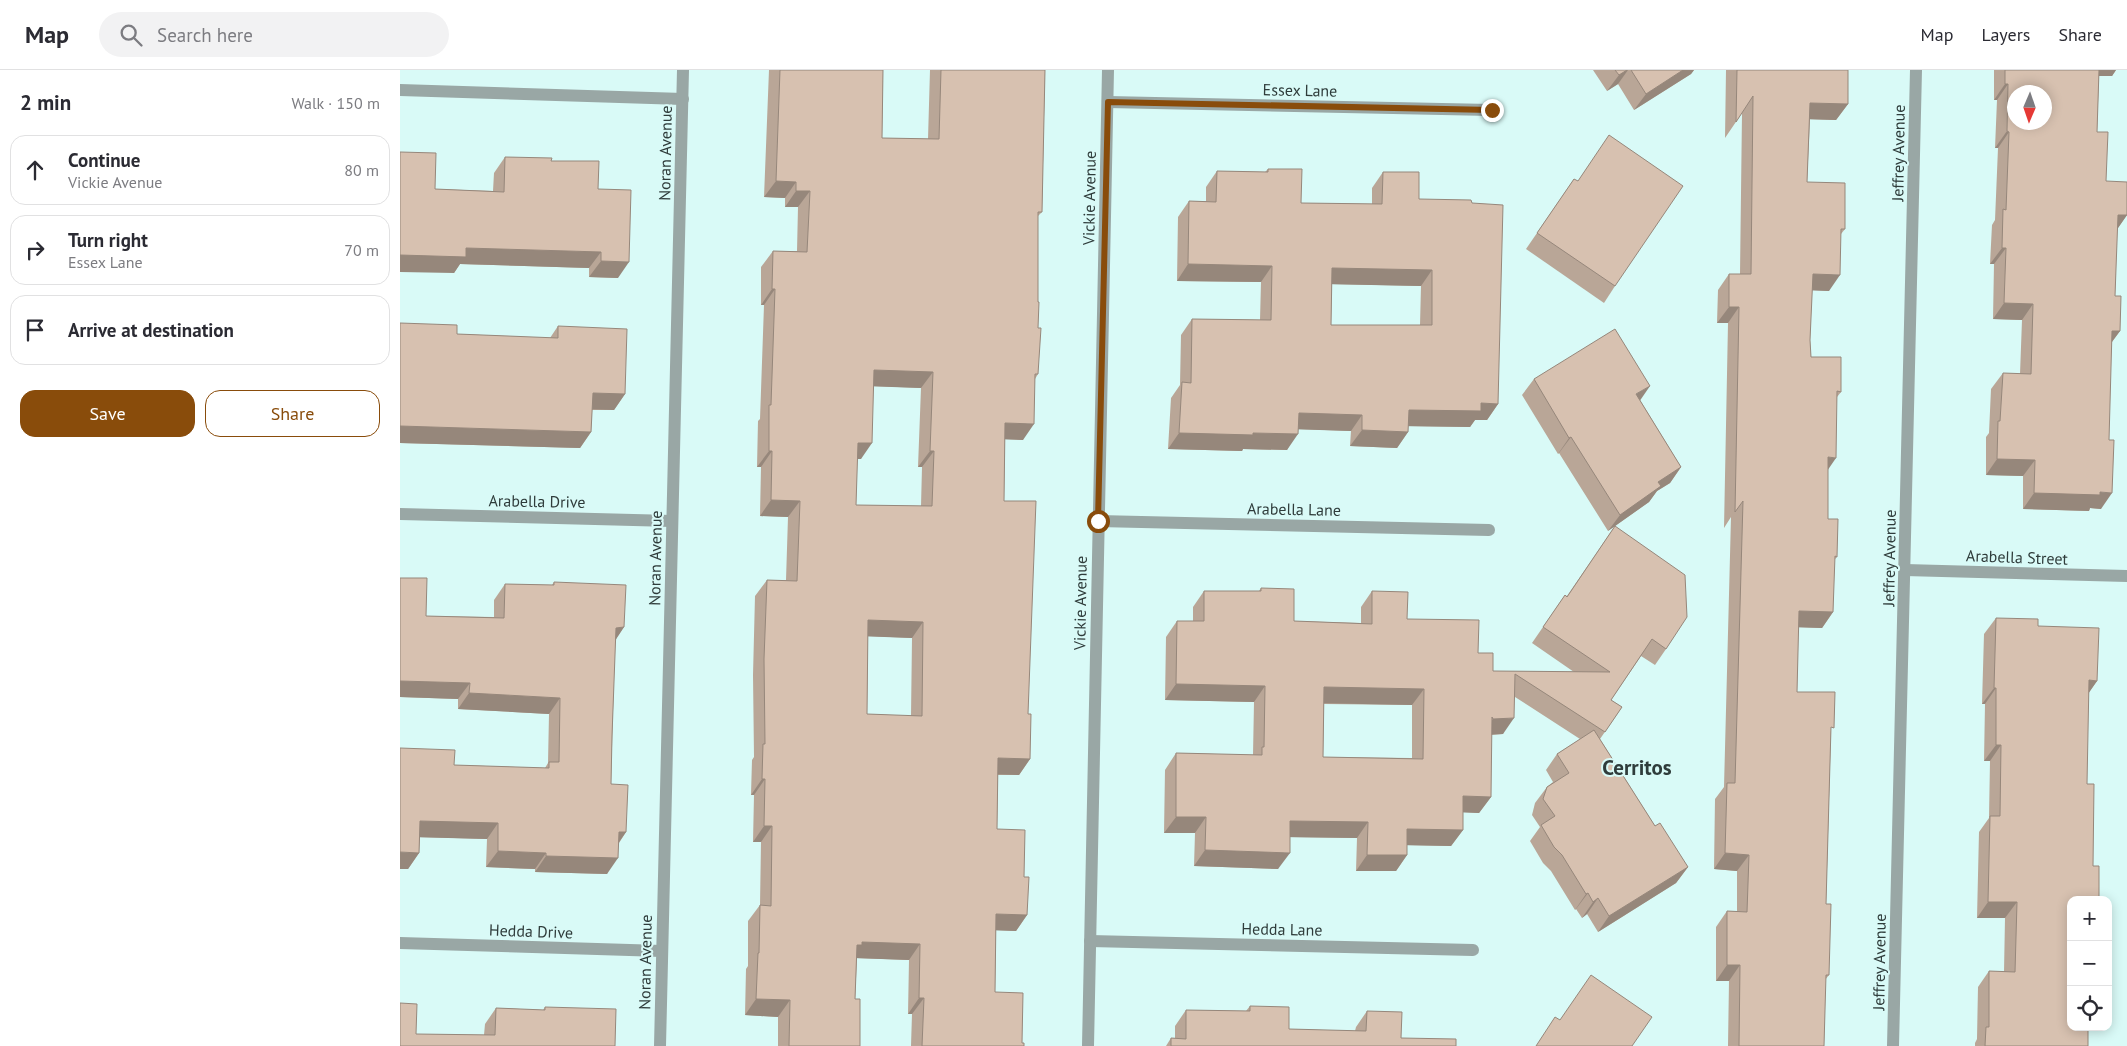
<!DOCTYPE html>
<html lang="en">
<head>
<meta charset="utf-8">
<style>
  :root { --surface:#fff; --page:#f2f2f3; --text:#2b2b33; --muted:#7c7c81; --line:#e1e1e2; --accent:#894c0b }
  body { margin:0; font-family:"PT Sans",sans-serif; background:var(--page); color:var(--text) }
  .controls { position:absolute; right:15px; bottom:15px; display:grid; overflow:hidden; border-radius:10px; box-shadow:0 2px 12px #0003 }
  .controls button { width:45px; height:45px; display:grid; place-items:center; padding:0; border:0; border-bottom:1px solid var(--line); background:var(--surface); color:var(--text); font:25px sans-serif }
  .compass { position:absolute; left:1607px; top:15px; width:45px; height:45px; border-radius:50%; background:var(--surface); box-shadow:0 2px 12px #0003; rotate:182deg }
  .stop { position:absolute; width:15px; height:15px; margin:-11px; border:4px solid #894c0b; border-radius:50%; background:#fff }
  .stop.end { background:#894c0b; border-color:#fff; box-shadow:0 1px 5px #0008 }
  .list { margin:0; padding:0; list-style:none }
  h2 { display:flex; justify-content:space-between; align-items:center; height:65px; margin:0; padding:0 20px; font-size:21px }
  h2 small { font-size:16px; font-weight:400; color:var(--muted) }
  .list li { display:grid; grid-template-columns:32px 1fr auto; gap:15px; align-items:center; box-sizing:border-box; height:70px; margin:0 10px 10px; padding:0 10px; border:1px solid var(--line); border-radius:15px }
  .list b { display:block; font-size:19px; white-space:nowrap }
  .list p { margin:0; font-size:16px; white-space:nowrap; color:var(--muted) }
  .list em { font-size:16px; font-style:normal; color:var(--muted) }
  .actions { display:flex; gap:10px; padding:15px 20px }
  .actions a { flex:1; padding:11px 0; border:1px solid var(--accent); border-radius:15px; text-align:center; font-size:18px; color:var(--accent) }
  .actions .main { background:var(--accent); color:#fff }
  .icon { flex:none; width:28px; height:28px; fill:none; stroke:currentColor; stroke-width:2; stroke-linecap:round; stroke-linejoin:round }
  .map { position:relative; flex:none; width:1727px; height:976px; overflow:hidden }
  header { display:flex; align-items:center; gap:30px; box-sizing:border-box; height:70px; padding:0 25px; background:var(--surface); border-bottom:1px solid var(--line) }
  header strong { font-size:24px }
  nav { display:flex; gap:28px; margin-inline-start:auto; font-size:18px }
  .search { width:350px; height:45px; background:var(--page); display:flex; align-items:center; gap:12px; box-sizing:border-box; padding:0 18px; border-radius:28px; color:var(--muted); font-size:19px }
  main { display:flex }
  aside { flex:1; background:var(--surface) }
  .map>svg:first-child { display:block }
</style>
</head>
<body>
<header>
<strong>Map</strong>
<div class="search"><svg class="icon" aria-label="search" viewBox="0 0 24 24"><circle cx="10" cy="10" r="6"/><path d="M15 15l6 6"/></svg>Search here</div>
<nav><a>Map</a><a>Layers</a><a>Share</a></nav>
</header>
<main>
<aside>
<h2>2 min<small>Walk · 150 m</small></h2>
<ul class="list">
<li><svg class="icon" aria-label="ahead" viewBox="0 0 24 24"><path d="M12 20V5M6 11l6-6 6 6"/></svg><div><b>Continue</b><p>Vickie Avenue</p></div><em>80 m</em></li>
<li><svg class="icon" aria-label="right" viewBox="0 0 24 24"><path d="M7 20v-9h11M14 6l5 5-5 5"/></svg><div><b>Turn right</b><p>Essex Lane</p></div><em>70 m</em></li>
<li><svg class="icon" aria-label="arrive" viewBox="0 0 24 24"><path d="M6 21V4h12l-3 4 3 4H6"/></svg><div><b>Arrive at destination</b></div></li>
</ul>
<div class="actions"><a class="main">Save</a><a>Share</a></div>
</aside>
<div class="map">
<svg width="1727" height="976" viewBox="0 0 1727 976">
  <rect width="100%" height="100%" fill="#d9faf7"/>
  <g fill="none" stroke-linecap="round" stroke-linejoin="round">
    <g stroke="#99a7a5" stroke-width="12">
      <path d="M0,20L283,29"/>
      <path d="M708,32L1091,40"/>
      <path d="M0,444L272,451"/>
      <path d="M698,451L1089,460"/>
      <path d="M1505,500L1727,506"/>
      <path d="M690,871L1073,880"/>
      <path d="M0,873L262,881"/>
      <path d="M260,976L283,0"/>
      <path d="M688,976L708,0"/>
      <path d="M1493,976L1516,0"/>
    </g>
  </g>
  <g fill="#b9a697" fill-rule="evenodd">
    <path d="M369,0H483L482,68L528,69L530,0H645L642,142L638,146V304L635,309L623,370L605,369L604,431L628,644L630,689L619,705H598L597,759L624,807L627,845L616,861L596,860L595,922L622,973L624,976H511L512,944H508L509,890L457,888L455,929L460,976H378V947L345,945L346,899L348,896V851L360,835L361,772H353L354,725H351L352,690L354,687L353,605L355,526L367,510H386L388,447L360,446L361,397H357L358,351L360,349L364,235H361V197L373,181H397L398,137H385V128L364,127ZM474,316L521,318L518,397H522L521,436L456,435L457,389H461ZM468,566L512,568L511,646L467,644Z"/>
    <path d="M1193,0H1294L1291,4L1234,40L1218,14L1207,21Z"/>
    <path d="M1326,0H1448V34L1436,50L1410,49L1407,112L1445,159L1441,164L1429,221L1412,220L1410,270L1411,287L1441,322L1437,327L1428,399V449L1437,487L1434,490L1433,542L1422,558L1398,557L1397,622L1431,662L1426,834L1429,905L1425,910L1424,976H1328L1329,911H1316V857L1327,841H1337V801L1314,799L1315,729L1324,717L1331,447L1324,458L1328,253H1317L1318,220L1329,204H1340L1342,43L1325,68Z"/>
    <path d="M1594,0H1716L1712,6H1699L1697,62L1706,111L1727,145L1717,159L1715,226L1720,261L1712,272L1701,439L1690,438L1689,441L1623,439V406L1586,405V367L1589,363L1591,319L1603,303L1620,304L1622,250L1593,249L1594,194H1590L1592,155L1595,150L1598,78H1595L1597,30H1594Z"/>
    <path d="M105,87L151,91L198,119L218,208L189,207V198L60,194L54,203L35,119L93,121L94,103Z"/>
    <path d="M868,99L901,133L972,134V118L983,102L1019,129L1098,334L1087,350H1075L1070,357L1008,356V362L997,378L950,376L951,361L898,359L887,380L843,379L842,381L768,379L771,328L780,315L781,265L792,249L860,250L861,212L777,211L778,147L789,131H806V117L817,101L865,102ZM932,214L1021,216L1020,255H931Z"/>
    <path d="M1174,109L1215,216L1204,233L1126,179Z"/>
    <path d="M0,253L57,264L150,268L158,256L225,324L214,340H192L191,362L180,378L0,373Z"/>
    <path d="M1134,309L1240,330L1281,397L1270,413L1257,421L1249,432L1215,456L1266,579L1255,595L1241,586L1211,630L1222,637L1200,669L1255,756L1288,797L1276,813L1198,862L1187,844L1182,848L1176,839L1175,840L1151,801L1143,793L1130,771L1140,757L1132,745L1135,733L1147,717L1153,712L1146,700L1157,684L1180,669L1115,627L1103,664L1091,665V727L1079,743L1063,742V760L1051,776L1007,775V785L996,801H956L957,768L890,767L878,799L794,796L795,763H764L765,700L776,683L853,685L854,632L765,630L766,567L777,551H793V537L804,521H859L861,518L894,551L961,553V537L972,521L1007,549L1078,583L1093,601L1174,602L1132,573L1165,525L1167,526L1215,456L1208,461L1159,383L1158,384L1122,325ZM924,634L1012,635V688L923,687Z"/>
    <path d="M0,508L26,546L94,547V530L105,514L152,515L154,512L224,557L215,570L211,714L226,762L219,773L207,804L135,802V799L86,797L87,769L20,767L19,783L8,799H0L54,695L145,698L148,693L149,644L58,639V629L0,627Z"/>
    <path d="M1596,548L1638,556L1697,611L1689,622L1671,830L1688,976H1575V973L1577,969L1578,917L1589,901L1604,902L1605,848H1577L1579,762L1589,748L1590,691H1584L1585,634H1582L1584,564Z"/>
    <path d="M850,936L889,959L955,961L956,957L967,941L1001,968L1056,976H766L771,968H775V956L786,940L846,941Z"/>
    <path d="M145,937L215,976L16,964L84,965L85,954L96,938L143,940Z"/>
  </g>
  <g fill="#96877b">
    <path d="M1227,0H1228L1218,14L1207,21L1219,5Z"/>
    <path d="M1283,0H1294L1291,4L1234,40L1246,24Z"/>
    <path d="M1692,0H1716L1712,6H1688Z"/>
    <path d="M1605,14H1608L1597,30H1594Z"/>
    <path d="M1410,33L1448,34L1436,50L1399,49Z"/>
    <path d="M1607,61L1609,62L1598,78H1595Z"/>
    <path d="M376,111L396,112L385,128L364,127Z"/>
    <path d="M396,121H410L398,137H385Z"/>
    <path d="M1718,145H1727L1716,161Z"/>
    <path d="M66,178L201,182L189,198L60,194L54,203L0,202V185Z"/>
    <path d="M1602,178H1606L1594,194H1590Z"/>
    <path d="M201,191L229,192L218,208L189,207Z"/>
    <path d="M788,194L872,196L861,212L777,211Z"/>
    <path d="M932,198L1032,200L1021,216L921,214Z"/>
    <path d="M1413,204L1440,205L1429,221L1401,220Z"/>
    <path d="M372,219H375L364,235H361Z"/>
    <path d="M1604,233L1633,234L1622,250L1593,249Z"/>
    <path d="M1329,237H1339L1328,253H1317Z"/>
    <path d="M1712,261H1720L1708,277Z"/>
    <path d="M474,300L533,302L521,318L463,316Z"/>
    <path d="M1250,316L1239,332L1236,324Z"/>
    <path d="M193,323L225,324L214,340L181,339Z"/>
    <path d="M1081,333L1098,334L1087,350H1075L1070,357L997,356L1009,340Z"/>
    <path d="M899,343L962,345L951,361L888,359Z"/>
    <path d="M605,353L634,354L623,370L594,369Z"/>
    <path d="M0,356L191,362L180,378L0,373Z"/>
    <path d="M962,360L1008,362L997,378L950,376Z"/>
    <path d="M779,363H853L898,364L887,380L843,379L842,381L768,379Z"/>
    <path d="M1171,367L1159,383L1158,384L1169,368Z"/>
    <path d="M458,373H472L461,389H446Z"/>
    <path d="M369,381H372L361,397H357Z"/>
    <path d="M530,381H534L522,397H518Z"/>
    <path d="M1428,387L1436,388L1425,404Z"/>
    <path d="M1597,389L1635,390L1623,406L1586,405Z"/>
    <path d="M1281,397L1270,413L1257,421L1249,432L1208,461L1220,445L1258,412Z"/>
    <path d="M1700,422L1712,423L1701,439L1690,438L1689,441L1623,439L1634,423Z"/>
    <path d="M371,430L400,431L388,447L360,446Z"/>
    <path d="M1399,541L1433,542L1422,558L1388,557Z"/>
    <path d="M468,550L523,552L512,568L457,566Z"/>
    <path d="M224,557L213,574L216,558Z"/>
    <path d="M1689,610L1697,611L1686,627Z"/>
    <path d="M0,611L70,613L58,629L0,627Z"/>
    <path d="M776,614L865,616L854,632L765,630Z"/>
    <path d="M924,617L1024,619L1012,635L913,633Z"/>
    <path d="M1594,618H1596L1585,634H1582Z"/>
    <path d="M69,623L160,628L149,644L58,639Z"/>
    <path d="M1114,648L1103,664L1081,665L1093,649Z"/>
    <path d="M1596,675H1601L1590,691H1584Z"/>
    <path d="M598,688L630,689L619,705L587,704Z"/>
    <path d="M362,709H365L354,725H351Z"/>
    <path d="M1063,726L1091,727L1079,743L1052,742Z"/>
    <path d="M776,747H806L795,763H764Z"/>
    <path d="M20,751L98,753L87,769L9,767Z"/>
    <path d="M890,751L968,752L957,768L879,767Z"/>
    <path d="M364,756H372L361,772H353Z"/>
    <path d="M1007,759L1063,760L1051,776L996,775Z"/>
    <path d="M219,762H226L215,778Z"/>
    <path d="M805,780L890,783L878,799L794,796Z"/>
    <path d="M98,781L146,783L135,799L86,797Z"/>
    <path d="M0,782L19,783L8,799H0Z"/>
    <path d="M1325,783L1349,785L1337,801L1314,799Z"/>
    <path d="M967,785H1007L996,801H956Z"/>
    <path d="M146,786L218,788L207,804L135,802Z"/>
    <path d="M1288,797L1276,813L1198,862L1209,846Z"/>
    <path d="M1188,823L1176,839L1175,840L1186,824Z"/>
    <path d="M1198,828L1187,844L1182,848L1193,832Z"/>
    <path d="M1588,832H1617L1605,848H1577Z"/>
    <path d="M596,844L627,845L616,861L585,860Z"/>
    <path d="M462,872L520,874L509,890L453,888L457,875Z"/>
    <path d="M1327,895H1340L1329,911H1316Z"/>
    <path d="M519,928H524L512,944H508Z"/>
    <path d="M356,929L390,930L378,947L345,945Z"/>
  </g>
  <g fill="#d7c1b0" stroke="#96877b" fill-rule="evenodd">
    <path d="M380,0H483L482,68L539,69L541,0H645L642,142H638V232H639L638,258H641L638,304H635L634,354L605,353L604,431H636L628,644H631L630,689L598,688L597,759L625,760L624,807H629L627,845L596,844L595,922L623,923L622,973H624V976H522L524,928H519L520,874L462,872V875H457L455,929H460V976H389L390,930L356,929L358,883H359L360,835L371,836L372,756H364L365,709H362L363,674H365L364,589L367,510L397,511L400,431L371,430L372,381H369V335H371L375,219H372L373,181L407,182L410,121H396V112L376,111ZM474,300L533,302L530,381H534L532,436L456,435L458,373H472ZM468,550L523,552L522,646L467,644Z"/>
    <path d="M1215,0H1227L1219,5Z"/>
    <path d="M1231,0H1283L1246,24Z"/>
    <path d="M1337,0H1448V34L1410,33L1407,112L1445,113V159H1441L1440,205L1413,204L1410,270L1411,287H1441V322L1437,321L1436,388L1428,387V449H1438L1437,487L1435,486L1433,542L1399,541L1397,622H1435L1434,658L1431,657L1426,834H1431L1429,905H1426L1424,976H1339L1340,895H1327V841L1347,842L1349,785L1325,783L1327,713H1335L1343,431L1335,442L1339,237H1329V204H1351L1353,26L1336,52Z"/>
    <path d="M1605,0H1699L1697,62H1708L1706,111L1727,112V145H1718L1715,226H1721L1720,261H1712L1709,370H1714L1712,423L1700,422V425L1634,423L1635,390L1597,389L1598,351H1600L1603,303L1631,304L1633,234L1604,233L1606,178H1602L1603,139L1606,140L1609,62L1607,61L1608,14H1605ZM1614,22H1644V52H1614Z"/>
    <path d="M1209,65L1283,116L1215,216L1137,163L1174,109L1178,111Z"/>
    <path d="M0,82L36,83L35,119L104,122L105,87L152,88L151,91H199L198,119L231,120L229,192L201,191V182L66,178V187L0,185Z"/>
    <path d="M868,99H902L901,133L982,134L983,102H1019V129L1071,130L1072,133L1103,135L1098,334L1081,333V341L1009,340L1008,362L962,360V345L899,343L898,364L853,363V365L779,363L782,312L791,313L792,249L871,250L872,196L788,194L789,131L816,132L817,101L868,102ZM932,198L1032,200V255H931Z"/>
    <path d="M0,253L57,255V264L158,268V256L227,259L225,324L193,323L191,362L0,356Z"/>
    <path d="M1215,259L1250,316L1236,324L1281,397L1258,412L1261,416L1220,445L1171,367L1169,368L1134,309Z"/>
    <path d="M1215,456L1285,505L1287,547L1266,579L1252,569L1211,630L1222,637L1205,662L1115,604L1114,648L1093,649L1092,647L1091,727L1063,726V760L1007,759V785H967L968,752L890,751V783L805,780L806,747H776V683L862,685V677H864L865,616L776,614L777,551H804V521H861V518L894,519V551L972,554V521L1008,522L1007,549L1079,550L1078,583H1093V601L1210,602L1143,557L1165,525L1167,527ZM924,617L1024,619L1023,689L923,687Z"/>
    <path d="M0,508H27L26,546L104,548L105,514L154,515V512L226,515L224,557L216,558L212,666L211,714L228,715L226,762H219L218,788L146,786V783L98,781V753L20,751L19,783L0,782V678L55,680L54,695L149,698V692H159L160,628L69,623L70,613L0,611Z"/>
    <path d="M1596,548L1638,549V556L1699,558L1697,611L1689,610L1687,714H1694L1693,796H1699V828L1707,829V830H1671V957H1688V976H1585L1586,957H1589V901L1615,902L1617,832H1588L1590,746H1600L1601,675H1596V618H1594Z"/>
    <path d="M1194,660L1255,756L1260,753L1288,797L1209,846L1198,828L1193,832L1188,823L1186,824L1162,785L1154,777L1141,755L1155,746L1143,729L1147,717L1169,703L1157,684Z"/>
    <rect x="1708" y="881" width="2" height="33"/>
    <path d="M1191,905L1252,947L1232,976H1136L1155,947L1160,950Z"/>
    <path d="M0,933L17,934L16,964L95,965L96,938L145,940V937L216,939L215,976H0Z"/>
    <path d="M850,936L889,937V959L966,961L967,941L1002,942L1001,968L1056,969V976H771V968L786,969V940L850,941Z"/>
  </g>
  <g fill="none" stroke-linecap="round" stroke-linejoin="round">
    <path stroke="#894c0b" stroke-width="6" d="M698,451L708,32L1092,40"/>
  </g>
  <g text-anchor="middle" stroke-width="4" stroke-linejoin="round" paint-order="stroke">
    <g font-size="16" fill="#2f3c3b" stroke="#d9faf7">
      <text transform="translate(900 20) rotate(1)" y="6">Essex Lane</text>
      <text transform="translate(265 83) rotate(-89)" y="6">Noran Avenue</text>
      <text transform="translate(1498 83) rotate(-89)" y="6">Jeffrey Avenue</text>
      <text transform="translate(689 128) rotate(-89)" y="6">Vickie Avenue</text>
      <text transform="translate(137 431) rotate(1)" y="6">Arabella Drive</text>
      <text transform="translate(894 439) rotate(1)" y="6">Arabella Lane</text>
      <text transform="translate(1617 487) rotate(2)" y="6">Arabella Street</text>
      <text transform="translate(255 488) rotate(-89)" y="6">Noran Avenue</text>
      <text transform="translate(1489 488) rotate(-89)" y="6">Jeffrey Avenue</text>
      <text transform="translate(680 533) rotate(-89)" y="6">Vickie Avenue</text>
      <text transform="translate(882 859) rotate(1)" y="6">Hedda Lane</text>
      <text transform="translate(131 861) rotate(2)" y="6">Hedda Drive</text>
      <text transform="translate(245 892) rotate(-89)" y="6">Noran Avenue</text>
      <text transform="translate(1479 892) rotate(-89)" y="6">Jeffrey Avenue</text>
    </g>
    <g font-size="21" font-weight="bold" fill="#2f3c3b" stroke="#d9faf7">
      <text x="1237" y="705">Cerritos</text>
    </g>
  </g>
</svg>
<div class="controls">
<button>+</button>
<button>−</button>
<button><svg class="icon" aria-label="locate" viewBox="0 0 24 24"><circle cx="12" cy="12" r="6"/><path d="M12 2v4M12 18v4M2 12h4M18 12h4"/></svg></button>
</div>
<svg class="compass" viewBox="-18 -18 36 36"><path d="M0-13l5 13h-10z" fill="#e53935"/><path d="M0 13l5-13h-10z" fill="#7c7c81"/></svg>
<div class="stop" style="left:698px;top:451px"></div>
<div class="stop end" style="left:1092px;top:40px"></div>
</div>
</main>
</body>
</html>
